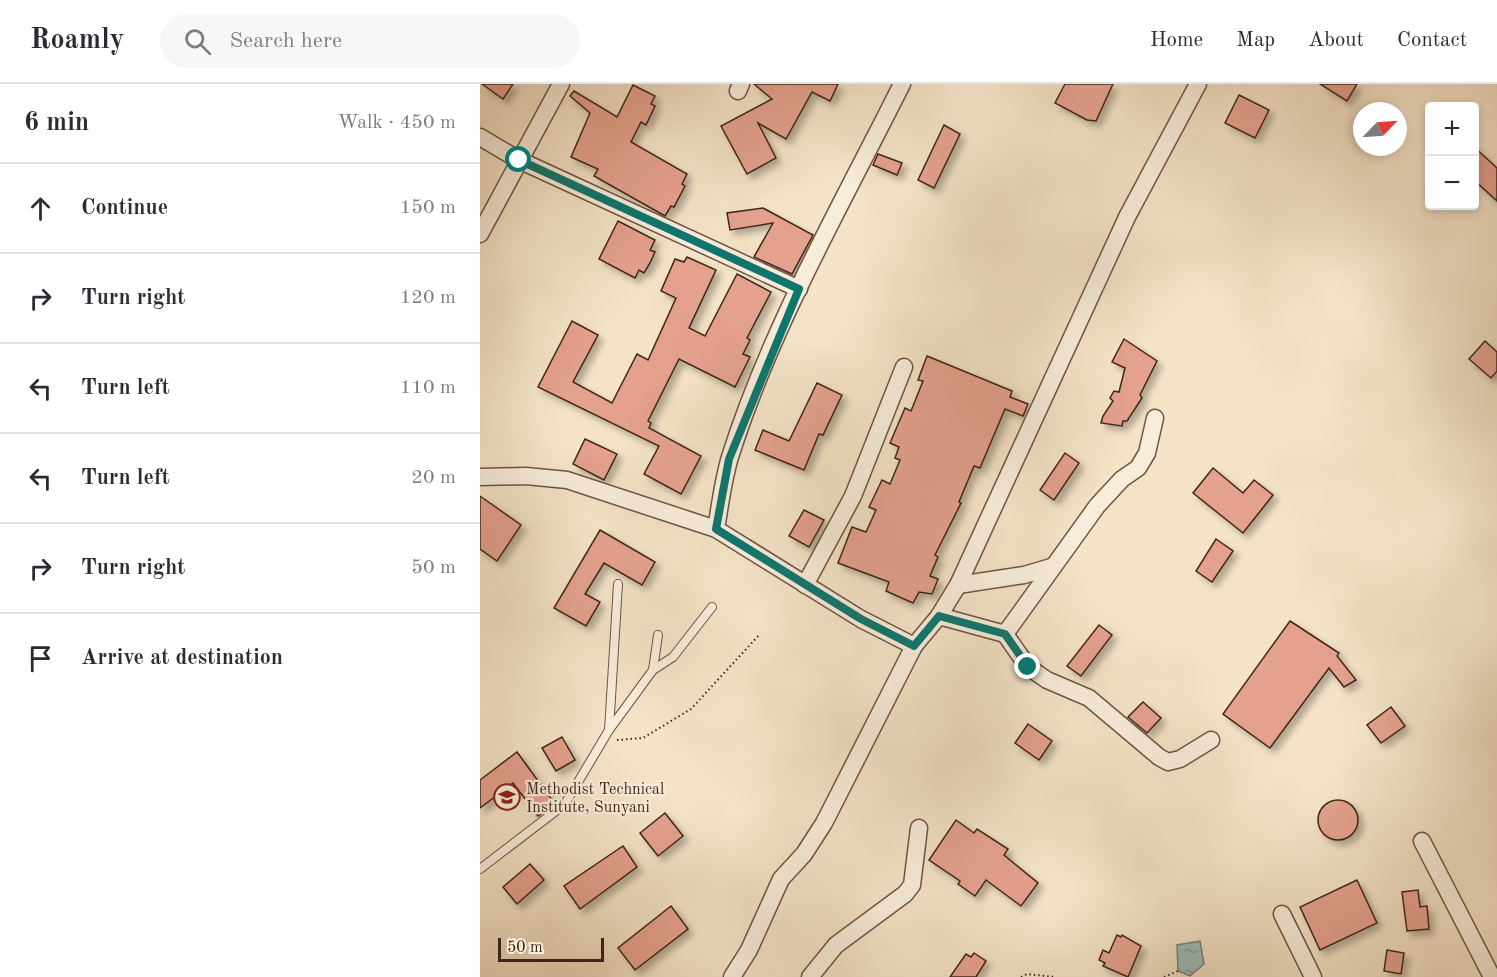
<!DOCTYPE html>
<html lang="en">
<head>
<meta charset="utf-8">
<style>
  :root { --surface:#fff; --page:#f7f7f7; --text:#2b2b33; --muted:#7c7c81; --line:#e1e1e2 }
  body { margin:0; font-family:"Old Standard TT",serif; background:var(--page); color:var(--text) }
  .controls { position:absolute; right:18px; top:18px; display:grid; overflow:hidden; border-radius:6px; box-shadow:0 3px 9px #0003 }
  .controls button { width:54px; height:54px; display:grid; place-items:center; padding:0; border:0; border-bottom:2px solid var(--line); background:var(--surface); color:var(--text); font:30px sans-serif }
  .compass { position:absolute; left:873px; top:18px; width:54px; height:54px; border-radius:50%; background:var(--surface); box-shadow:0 3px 9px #0003; rotate:65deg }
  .scale { position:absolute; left:18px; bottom:15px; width:106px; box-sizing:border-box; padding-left:6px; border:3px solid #412519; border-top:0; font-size:16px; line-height:21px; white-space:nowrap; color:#412519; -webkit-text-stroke:4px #f8eddb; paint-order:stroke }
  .stop { position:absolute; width:18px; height:18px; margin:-14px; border:4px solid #0f766e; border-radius:50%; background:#fff }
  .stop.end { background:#0f766e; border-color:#fff; box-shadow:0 2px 6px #0008 }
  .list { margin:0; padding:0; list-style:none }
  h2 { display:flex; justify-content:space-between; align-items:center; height:78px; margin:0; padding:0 24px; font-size:26px }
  h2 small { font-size:20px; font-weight:400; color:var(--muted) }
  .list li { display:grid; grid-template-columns:39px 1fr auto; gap:18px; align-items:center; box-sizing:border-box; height:90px; padding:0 24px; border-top:2px solid var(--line) }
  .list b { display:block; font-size:22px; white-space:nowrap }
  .list em { font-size:20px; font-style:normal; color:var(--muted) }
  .icon { flex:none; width:33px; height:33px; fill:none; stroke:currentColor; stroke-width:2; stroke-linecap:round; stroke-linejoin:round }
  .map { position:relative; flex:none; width:1017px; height:893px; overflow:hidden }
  header { display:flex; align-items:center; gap:36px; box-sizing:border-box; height:84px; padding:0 30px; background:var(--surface); border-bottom:2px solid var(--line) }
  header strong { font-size:28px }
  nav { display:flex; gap:33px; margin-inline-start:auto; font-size:21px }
  .search { width:420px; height:54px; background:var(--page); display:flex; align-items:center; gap:15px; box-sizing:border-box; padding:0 21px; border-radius:33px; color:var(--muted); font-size:22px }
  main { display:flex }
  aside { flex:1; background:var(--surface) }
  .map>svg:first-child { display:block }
</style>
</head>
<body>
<header>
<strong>Roamly</strong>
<div class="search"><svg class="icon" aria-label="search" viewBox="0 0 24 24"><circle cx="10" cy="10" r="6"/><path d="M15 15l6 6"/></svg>Search here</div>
<nav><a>Home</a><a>Map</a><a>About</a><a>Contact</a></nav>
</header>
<main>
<aside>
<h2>6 min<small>Walk · 450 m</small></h2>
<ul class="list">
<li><svg class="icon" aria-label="ahead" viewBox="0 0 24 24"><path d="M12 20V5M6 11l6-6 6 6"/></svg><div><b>Continue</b></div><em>150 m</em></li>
<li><svg class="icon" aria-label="right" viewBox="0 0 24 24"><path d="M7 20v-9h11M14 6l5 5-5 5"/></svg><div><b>Turn right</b></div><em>120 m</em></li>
<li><svg class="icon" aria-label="left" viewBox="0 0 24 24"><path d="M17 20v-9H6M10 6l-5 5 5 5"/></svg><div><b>Turn left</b></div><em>110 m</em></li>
<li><svg class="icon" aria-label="left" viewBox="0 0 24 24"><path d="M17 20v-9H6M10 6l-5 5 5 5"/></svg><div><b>Turn left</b></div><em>20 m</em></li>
<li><svg class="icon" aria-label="right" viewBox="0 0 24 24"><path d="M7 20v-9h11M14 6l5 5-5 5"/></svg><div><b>Turn right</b></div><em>50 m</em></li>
<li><svg class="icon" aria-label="arrive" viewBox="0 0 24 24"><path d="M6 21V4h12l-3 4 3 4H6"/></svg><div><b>Arrive at destination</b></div></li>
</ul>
</aside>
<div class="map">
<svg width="1017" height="893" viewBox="0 0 1017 893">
  <defs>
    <pattern id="water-ripples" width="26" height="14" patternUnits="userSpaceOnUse" patternTransform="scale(1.5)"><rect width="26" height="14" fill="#9cbdba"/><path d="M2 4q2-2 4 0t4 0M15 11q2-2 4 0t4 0" fill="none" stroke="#819996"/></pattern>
    <filter id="shadow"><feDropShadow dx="5" dy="5" stdDeviation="3" flood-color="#0004"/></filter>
  </defs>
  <rect width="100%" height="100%" fill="#f4e3c7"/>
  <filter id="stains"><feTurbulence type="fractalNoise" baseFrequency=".00333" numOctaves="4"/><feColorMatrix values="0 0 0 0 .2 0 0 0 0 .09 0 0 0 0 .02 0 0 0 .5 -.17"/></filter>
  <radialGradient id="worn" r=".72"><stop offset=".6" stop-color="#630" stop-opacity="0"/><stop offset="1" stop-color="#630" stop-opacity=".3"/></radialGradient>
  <path fill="url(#water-ripples)" stroke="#78807a" stroke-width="1.5" d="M720,857L724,880L710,892L698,887L697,861Z"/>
  <g fill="#e4a18e" stroke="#412519" stroke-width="1.5" filter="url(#shadow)">
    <path d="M2,0H33L23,15Z"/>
    <path d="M274,0H358L350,17L332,8L306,55L278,39L296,74L267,90L241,42L292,15Z"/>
    <path d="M585,0H633L616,37L607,36L575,19Z"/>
    <path d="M840,0H877L867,17Z"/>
    <path d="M153,1L175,12L171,20L175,22L166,41L161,38L151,58L207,90L202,100L205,102L194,123L191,122L185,132L114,92L118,85L91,73L110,29L90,12L94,7L137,33Z"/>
    <path d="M759,11L789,26L775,54L745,39Z"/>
    <path d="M464,41L480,50L454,104L438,96Z"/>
    <path d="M994,63L1017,84V117L994,96Z"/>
    <path d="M398,70L422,79L417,91L393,81Z"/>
    <path d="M283,124L333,151L312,190L274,173L293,139L250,146L247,129Z"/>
    <path d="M138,137L175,156L170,166L175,168L170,179L164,189L159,186L155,194L119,175Z"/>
    <path d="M207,173L236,186L209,244L225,252L257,190L291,208L267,254L270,256L263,270L270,273L255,303L199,275L168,337L171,339L169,344L221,372L201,410L164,390L179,362L58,303L92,237L118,251L93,298L132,319L157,270L168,276L196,214L181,207L195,175L204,178Z"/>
    <path d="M644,255L677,277L660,311L662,314L647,337H643L642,342L621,339L623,332L633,317L630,314L634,307L639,308L645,284L632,278Z"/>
    <path d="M1005,257L1017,268V287L1011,294L989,275Z"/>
    <path d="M447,272L532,307L530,313L548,320L543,332L525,325L500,384L494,382L479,418L481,419L455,471L458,473L450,492L458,495L452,510L439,508L433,519L406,507L409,498L358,479L372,443L386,448L396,426L389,423L402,396L410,400L420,376L415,374L419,363L410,359L425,324L431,327L443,297L438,296Z"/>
    <path d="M337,299L362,311L343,351L339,350L324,386L275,366L283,346L309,357Z"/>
    <path d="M105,355L137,370L124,396L93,380Z"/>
    <path d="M585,369L599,379L574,416L560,406Z"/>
    <path d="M733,384L763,409L774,396L793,411L763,449L713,409Z"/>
    <path d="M0,412L41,441L17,477L0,465Z"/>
    <path d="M324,426L344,436L329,463L309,452Z"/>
    <path d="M120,446L175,478L162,501L124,479L105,510L120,518L106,542L74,524Z"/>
    <path d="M736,455L753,467L732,498L716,487Z"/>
    <path d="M810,537L859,569L857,572L876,596L864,603L849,584L790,664L743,630Z"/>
    <path d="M619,541L632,551L601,592L587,582Z"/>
    <path d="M663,618L681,634L667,649L648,633Z"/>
    <path d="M911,623L925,642L901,659L887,641Z"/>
    <path d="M548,640L572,657L559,676L535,659Z"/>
    <path d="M82,653L95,676L76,687L62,664Z"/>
    <path d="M37,668L75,720L58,732L33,699L0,724V696Z"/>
    <circle cx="858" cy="736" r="20"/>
    <path d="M185,729L203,752L178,772L160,749Z"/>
    <path d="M476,736L494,749L497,745L528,765L524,771L558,799L541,822L506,796L495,812L478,800L480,797L449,776Z"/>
    <path d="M143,762L157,783L100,825L84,802Z"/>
    <path d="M50,780L64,796L37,820L23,803Z"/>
    <path d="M877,796L897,839L840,866L820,823Z"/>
    <path d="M938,806L940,823L947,822L949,845L927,847L922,808Z"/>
    <path d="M191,822L208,845L155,886L138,864Z"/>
    <path d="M637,851L641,853L642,851L661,862L648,893L623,882L625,879L619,876L623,866L629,869Z"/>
    <path d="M907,866L924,869L921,890L904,887Z"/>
    <path d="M494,869L506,877L496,893H470L486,870L491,873Z"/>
  </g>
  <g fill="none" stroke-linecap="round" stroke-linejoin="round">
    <g stroke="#6e5444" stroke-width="10">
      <g id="service">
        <path d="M173,586L193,573L232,523"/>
        <path d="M129,646L173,586L178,551"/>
        <path d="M0,785L85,720L129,646L138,500"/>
      </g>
    </g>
    <g stroke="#6e5444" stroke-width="19">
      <g id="minor">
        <path d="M258,7L261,0"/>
        <path d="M0,53L39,76L319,205"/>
        <path d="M0,150L81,0"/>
        <path d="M0,393L46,392L87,396L236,445L381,535L434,562L459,532L478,501L647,133L718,0"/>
        <path d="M236,445C240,422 243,396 250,373C291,243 361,122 422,0"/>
        <path d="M325,501L373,412L424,283"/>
        <path d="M478,501L544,491L571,483"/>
        <path d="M459,532L525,550L617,422L642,395L658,384L667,369L675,334"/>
        <path d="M525,550L548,583L567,596L609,614L679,673L688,678L700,675L731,656"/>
        <path d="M942,757L1012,893"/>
        <path d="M802,830L833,893"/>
        <path d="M252,893L269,866L301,795L324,770L344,739L434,562"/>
        <path d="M330,893L356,861L425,810L432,801L439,744"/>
      </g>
    </g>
    <g stroke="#412519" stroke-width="2" stroke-dasharray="1.5 3" stroke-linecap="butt">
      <path d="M137,656L163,654L211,625L280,550"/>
      <path d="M541,893L547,890L575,893"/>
      <path d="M684,893L698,887"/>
    </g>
    <use href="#service" stroke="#f8eddb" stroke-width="8"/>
    <use href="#minor" stroke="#f8eddb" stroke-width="16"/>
  </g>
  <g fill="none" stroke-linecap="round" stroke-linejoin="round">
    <path stroke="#0f766e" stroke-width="8" d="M39,76L319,205L249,375L236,445L381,535L434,562L459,532L525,550L548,583"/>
  </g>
  <defs>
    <g id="school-ring" transform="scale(1.35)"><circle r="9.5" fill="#f8eddb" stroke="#8f2418" stroke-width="1.5"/><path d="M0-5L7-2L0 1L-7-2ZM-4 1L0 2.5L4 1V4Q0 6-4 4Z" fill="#8f2418"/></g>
  </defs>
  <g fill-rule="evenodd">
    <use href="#school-ring" x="27" y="713"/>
  </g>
  <g text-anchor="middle" stroke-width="4.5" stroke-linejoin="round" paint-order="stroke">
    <g font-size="16" fill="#412519" stroke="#f8eddb" text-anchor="start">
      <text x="46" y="710">Methodist Technical<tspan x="46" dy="18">Institute, Sunyani</tspan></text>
    </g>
  </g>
  <rect width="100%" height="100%" filter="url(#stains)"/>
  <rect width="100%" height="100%" fill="url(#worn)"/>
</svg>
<div class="controls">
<button>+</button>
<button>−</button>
</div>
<svg class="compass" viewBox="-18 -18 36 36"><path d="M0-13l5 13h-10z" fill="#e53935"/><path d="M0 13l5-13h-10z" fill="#7c7c81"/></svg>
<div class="scale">50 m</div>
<div class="stop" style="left:39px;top:76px"></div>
<div class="stop end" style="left:548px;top:583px"></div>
</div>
</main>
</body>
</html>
